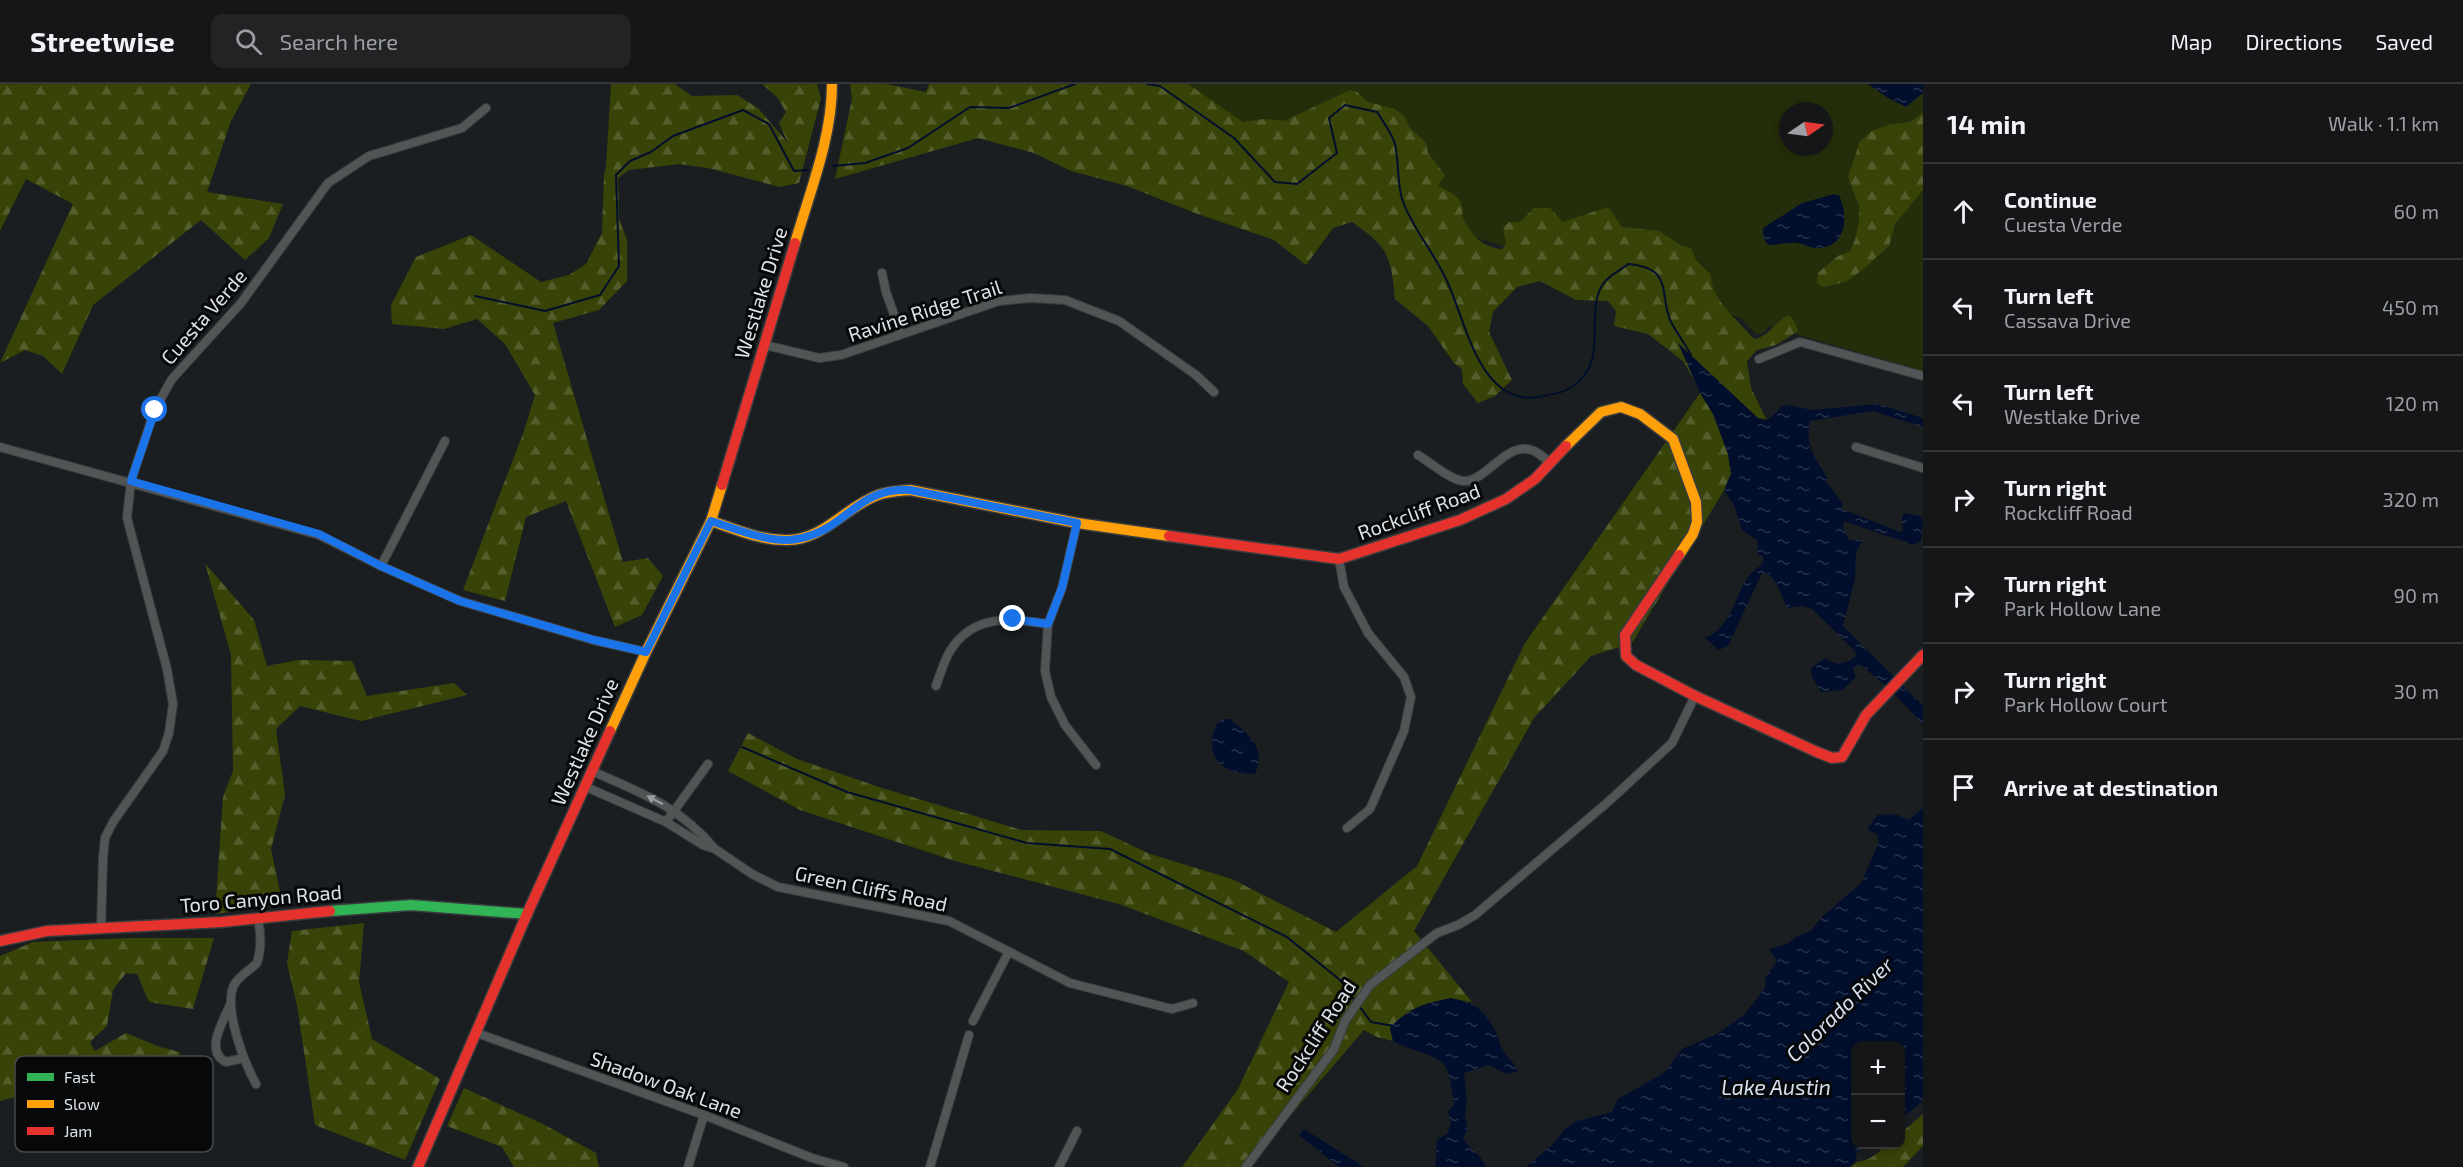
<!DOCTYPE html>
<html lang="en">
<head>
<meta charset="utf-8">
<style>
  :root { --surface:#141618; --page:#212325; --text:#f1f3f6; --muted:#9d9fa2; --line:#333537 }
  body { margin:0; font-family:"Exo 2",sans-serif; background:var(--page); color:var(--text) }
  .controls { position:absolute; right:18px; bottom:18px; display:grid; overflow:hidden; border-radius:12px; box-shadow:0 3px 9px #0003 }
  .controls button { width:54px; height:54px; display:grid; place-items:center; padding:0; border:0; border-bottom:2px solid var(--line); background:var(--surface); color:var(--text); font:30px sans-serif }
  .compass { position:absolute; left:1779px; top:18px; width:54px; height:54px; border-radius:50%; background:var(--surface); box-shadow:0 3px 9px #0003; rotate:77deg }
  .stop { position:absolute; width:18px; height:18px; margin:-14px; border:4px solid #1a73e8; border-radius:50%; background:#fff }
  .stop.end { background:#1a73e8; border-color:#fff; box-shadow:0 2px 6px #0008 }
  .list { margin:0; padding:0; list-style:none }
  h2 { display:flex; justify-content:space-between; align-items:center; height:78px; margin:0; padding:0 24px; font-size:26px }
  h2 small { font-size:20px; font-weight:400; color:var(--muted) }
  .list li { display:grid; grid-template-columns:39px 1fr auto; gap:18px; align-items:center; box-sizing:border-box; height:96px; padding:0 24px; border-top:2px solid var(--line) }
  .list b { display:block; font-size:22px; white-space:nowrap }
  .list p { margin:0; font-size:20px; white-space:nowrap; color:var(--muted) }
  .list em { font-size:20px; font-style:normal; color:var(--muted) }
  .icon { flex:none; width:33px; height:33px; fill:none; stroke:currentColor; stroke-width:2; stroke-linecap:round; stroke-linejoin:round }
  .map { position:relative; flex:none; width:1923px; height:1083px; overflow:hidden }
  header { display:flex; align-items:center; gap:36px; box-sizing:border-box; height:84px; padding:0 30px; background:var(--surface); border-bottom:2px solid var(--line) }
  header strong { font-size:28px }
  nav { display:flex; gap:33px; margin-inline-start:auto; font-size:21px }
  .search { width:420px; height:54px; background:var(--page); display:flex; align-items:center; gap:15px; box-sizing:border-box; padding:0 21px; border-radius:12px; color:var(--muted); font-size:22px }
  main { display:flex }
  aside { flex:1; background:var(--surface) }
  .map>svg:first-child { display:block }
</style>
</head>
<body>
<header>
<strong>Streetwise</strong>
<div class="search"><svg class="icon" aria-label="search" viewBox="0 0 24 24"><circle cx="10" cy="10" r="6"/><path d="M15 15l6 6"/></svg>Search here</div>
<nav><a>Map</a><a>Directions</a><a>Saved</a></nav>
</header>
<main>
<div class="map">
<svg width="1923" height="1083" viewBox="0 0 1923 1083">
  <defs>
    <pattern id="forest-firs" width="22" height="20" patternUnits="userSpaceOnUse" patternTransform="scale(1.5)"><rect width="22" height="20" fill="#384308"/><path d="M5 1l3.5 6h-7zM16 11l3.5 6h-7z" fill="#545e2c"/></pattern>
    <pattern id="water-ripples" width="26" height="14" patternUnits="userSpaceOnUse" patternTransform="scale(1.5)"><rect width="26" height="14" fill="#020f2c"/><path d="M2 4q2-2 4 0t4 0M15 11q2-2 4 0t4 0" fill="none" stroke="#26324a"/></pattern>
  </defs>
  <rect width="100%" height="100%" fill="#1b1e20"/>
  <path fill="#252e0a" fill-rule="evenodd" d="M990,0H1923V287L1768,242L1763,249L1756,250L1741,234L991,6ZM1788,27H1824V63H1788Z"/>
  <g fill="url(#forest-firs)">
    <path d="M0,0H251L231,37L207,108L283,120L269,154L245,176L201,136L93,221L62,290L43,272L25,266L0,279L73,120L26,95L0,147Z"/>
    <path d="M611,0H675L692,12L737,11L758,24L788,59L779,39L786,28L777,13L762,0H817L821,14L799,99L780,103L708,84L679,80L629,86L618,94L619,134L627,156V197L599,226L553,239L623,478L648,474L663,492L642,531L615,543L566,417L526,433L505,517L463,506L524,347L535,311L505,260L477,235L444,245L392,240L391,221L416,173L471,151L541,198L569,191L586,180L602,149L604,91L606,83Z"/>
    <path d="M850,0H886L926,8L929,0H1188L1243,38L1264,35L1284,37L1350,6L1357,8L1368,18L1395,25L1404,32L1410,44L1426,59L1428,69L1445,91L1438,102C1453,110 1465,113 1462,132C1470,148 1477,159 1495,164C1501,166 1502,166 1506,160L1503,143L1509,138H1520L1534,124H1550L1563,138L1608,123L1622,143L1659,147L1682,162L1691,164L1696,176L1711,191C1710,215 1738,236 1753,254L1756,255C1771,250 1776,237 1789,231L1794,237L1798,247L1776,261L1757,266L1747,277L1751,304L1768,339L1755,346L1698,303L1683,277L1648,250L1614,242L1616,227L1608,217L1576,216L1540,197L1517,203L1493,228L1489,248L1512,296L1495,312L1478,319L1463,300L1462,285L1454,279L1428,242L1395,215C1391,171 1388,163 1352,138L1333,144L1306,181L1274,156L1195,129L1127,102L1071,87L1034,69L978,54L835,95L852,15Z"/>
    <path d="M1923,28V106L1895,140L1889,162L1861,187L1845,198L1823,203L1817,199L1818,189L1838,172L1850,167L1855,156L1859,138V122L1848,93L1860,57L1872,47L1888,41L1910,38Z"/>
    <path d="M1700,309L1713,329L1728,370L1731,390L1724,406L1632,559L1591,572L1534,634L1414,847L1472,918C1440,912 1412,919 1390,944L1393,957L1377,953L1364,946L1283,1040L1251,1083H1182L1238,1005L1289,898L1244,867L1119,820L955,777L800,726L728,687L748,649L797,675L882,704L1021,746L1101,747L1150,770L1232,795L1336,848L1417,782L1525,559Z"/>
    <path d="M205,479L254,536L267,582L298,576L352,577L367,612L454,599L467,611L361,637L300,622L276,645L285,711L271,765L283,821L215,830L223,713L233,687L231,571Z"/>
    <path d="M364,839L359,898L372,955L440,995L405,1076L315,1041L297,921L287,879L292,847Z"/>
    <path d="M131,854H214L193,925L149,918L137,890L126,889L113,906L107,942L90,958L95,967L126,949L160,963L180,968L167,1013L98,999L51,1003L0,1017V872L33,858Z"/>
    <path d="M464,1004L543,1040L596,1069L599,1083H514L502,1063L447,1042Z"/>
    <path d="M1923,1030V1062L1903,1083H1850C1856,1077 1861,1078 1868,1075C1885,1067 1879,1060 1900,1060L1901,1049Z"/>
  </g>
  <g fill="url(#water-ripples)">
    <path d="M1868,0H1923V9L1906,23L1888,14Z"/>
    <path d="M1834,110L1839,111C1848,130 1848,161 1820,164C1811,165 1805,160 1797,159C1788,158 1777,161 1768,161L1763,154V144L1802,119Z"/>
    <path d="M1678,259L1758,334L1768,336L1782,322L1786,321L1813,326L1877,320L1923,334V343L1873,327L1810,337C1805,363 1814,372 1827,393L1826,397L1842,419V425L1900,448L1903,447L1902,434L1904,429L1920,432L1923,436L1921,457L1913,461L1844,437L1843,444L1849,456H1860L1861,459L1856,469L1855,495L1843,542L1923,622V640L1887,603L1861,581L1853,583L1856,593L1843,606L1821,608L1812,593L1811,584L1825,574L1837,580L1849,577L1856,572L1855,567L1812,525L1803,522L1787,524C1781,512 1777,490 1762,489L1728,562L1719,566L1705,554C1730,544 1734,516 1746,496C1750,489 1758,484 1763,479V472L1758,470L1757,456L1742,446L1734,421L1724,406L1731,390L1728,370L1713,330L1700,309Z"/>
    <path d="M1222,635H1230C1249,651 1267,664 1255,690C1232,690 1210,682 1212,656C1213,647 1216,640 1222,635Z"/>
    <path d="M1923,724V1017L1901,1035L1900,962H1856V1060L1868,1061L1857,1068L1855,1078L1850,1083H1526L1552,1061L1564,1046L1577,1037L1612,1028L1618,1015L1664,989L1682,965L1717,950L1744,931L1765,904L1766,892L1777,877L1769,865L1787,860L1797,852L1811,846L1823,832L1861,799L1879,758L1877,750L1867,746L1877,731L1896,730L1908,736Z"/>
    <path d="M1451,914C1475,919 1482,924 1495,946C1499,953 1500,962 1504,968C1510,976 1515,978 1517,988L1507,990L1488,981L1464,989L1467,1016L1465,1033L1468,1046L1463,1054C1471,1067 1482,1071 1486,1083H1435L1437,1056L1447,1050L1451,1040L1448,1028L1454,1020C1452,1009 1451,992 1445,982C1438,971 1406,965 1393,957L1390,944C1407,925 1426,919 1451,914Z"/>
    <path d="M1304,1045L1364,1083H1339L1299,1051Z"/>
  </g>
  <g fill="none" stroke-linecap="round" stroke-linejoin="round">
    <g stroke="#020f2c" stroke-width="2">
      <path d="M1147,0L1160,2L1234,54L1275,98L1297,100L1337,69L1329,34L1345,21L1377,28C1383,38 1392,49 1395,60C1399,78 1397,97 1402,115C1412,144 1433,167 1446,195C1466,235 1479,328 1544,312C1552,310 1563,309 1570,304C1612,279 1583,230 1603,200C1608,192 1621,186 1628,180C1675,184 1658,210 1671,238C1677,249 1685,260 1691,271"/>
      <path d="M833,82L865,79L908,64L970,23L1009,24L1075,0"/>
      <path d="M475,212L545,227L600,211L619,182L616,91L630,77L651,68L673,52L743,26L769,40L794,87L808,86"/>
      <path d="M742,663L847,708L1027,759L1110,765L1287,853L1340,896L1371,938L1394,942"/>
    </g>
    <g stroke="#393c3d" stroke-width="10">
      <g id="street">
        <path d="M882,189L886,208L901,250"/>
        <path d="M765,261L819,274L841,271L999,217L1030,214L1065,216L1119,237L1196,291L1214,308"/>
        <path d="M1759,275L1800,258L1923,292"/>
        <path d="M0,363L319,451L381,482L460,517L593,556L646,568"/>
        <path d="M1856,363L1923,384"/>
        <path d="M1418,371C1431,379 1449,395 1463,397C1486,399 1508,354 1534,367C1539,369 1544,374 1549,378"/>
        <path d="M1077,439L1062,504L1048,540L1045,587L1051,613L1065,641L1096,681"/>
        <path d="M1339,475L1344,503L1368,549L1404,593L1411,613L1404,647L1370,725L1347,744"/>
        <path d="M381,482L445,357"/>
        <path d="M936,602C940,591 944,577 950,567C973,530 1010,534 1048,540"/>
        <path d="M592,687C641,709 679,722 714,764"/>
        <path d="M586,703L666,738L703,761L715,765L752,790L778,803L949,837L1070,899L1172,925L1193,919"/>
        <path d="M666,738L708,680"/>
        <path d="M101,843L103,774L105,754L113,738L163,667L169,649L173,620L167,585L127,434L131,397L155,325L172,295L241,219L328,99L369,72L462,44L486,24"/>
        <path d="M230,921C223,938 204,967 226,978L244,974"/>
        <path d="M973,937L1008,869"/>
        <path d="M477,949L704,1031L812,1074L844,1083"/>
        <path d="M256,1000C244,978 223,924 234,901C239,892 250,886 257,879C262,864 261,850 258,835"/>
        <path d="M688,1083L704,1031"/>
        <path d="M930,1083L969,951"/>
        <path d="M1059,1083L1077,1047"/>
        <path d="M1246,1083L1334,965L1345,937L1370,901L1437,849L1458,841L1475,831L1608,718L1672,659L1695,612"/>
      </g>
    </g>
    <g stroke="#393c3d" stroke-width="13">
      <path id="fast" d="M330,827L411,821L527,830"/>
    </g>
    <g stroke="#393c3d" stroke-width="13">
      <g id="slow">
        <path d="M795,159C810,107 832,54 832,0"/>
        <path d="M1566,362L1601,328L1621,323L1640,330L1673,355L1696,418L1697,438L1693,450L1679,471"/>
        <path d="M711,437C735,445 761,457 788,456C825,455 845,423 878,411C889,407 899,407 910,406L1077,439L1169,452"/>
        <path d="M610,647L646,568L711,437L722,401"/>
      </g>
    </g>
    <g stroke="#393c3d" stroke-width="13">
      <g id="jam">
        <path d="M722,401L795,159"/>
        <path d="M1169,452L1339,475L1460,436L1506,415L1535,395L1566,362"/>
        <path d="M1679,471L1625,551L1626,572L1636,581L1695,612L1817,668L1832,674L1842,673L1866,631L1923,571"/>
        <path d="M0,857L47,847L222,838L330,827"/>
        <path d="M418,1083L527,830L610,647"/>
      </g>
    </g>
    <use href="#street" stroke="#525556" stroke-width="8"/>
    <use href="#fast" stroke="#30b455" stroke-width="10"/>
    <use href="#slow" stroke="#ff9f0a" stroke-width="10"/>
    <use href="#jam" stroke="#e5322d" stroke-width="10"/>
  </g>
  <defs><path id="oneway-solid" d="M-6-.8H1V-3.2L6.5 0L1 3.2V.8H-6Z" transform="scale(1.5)"/></defs>
  <use fill="#989c9e" href="#oneway-solid" transform="translate(655 716) rotate(-152)"/>
  <g fill="none" stroke-linecap="round" stroke-linejoin="round">
    <path stroke="#1a73e8" stroke-width="8" d="M155,326L131,397L319,450L381,482L460,517L594,556L646,568L711,437C737,445 770,460 797,455C846,447 856,403 910,406L1077,439L1062,504L1048,540L1013,535"/>
  </g>
  <g text-anchor="middle" stroke-width="6" stroke-linejoin="round" paint-order="stroke">
    <g font-size="20" fill="#dfe2e5" stroke="#060809">
      <text transform="translate(761 209) rotate(-73)" y="7">Westlake Drive</text>
      <text transform="translate(925 227) rotate(-18)" y="7">Ravine Ridge Trail</text>
      <text transform="translate(204 233) rotate(-49)" y="7">Cuesta Verde</text>
      <text transform="translate(1419 428) rotate(-20)" y="7">Rockcliff Road</text>
      <text transform="translate(585 658) rotate(-66)" y="7">Westlake Drive</text>
      <text transform="translate(871 805) rotate(12)" y="7">Green Cliffs Road</text>
      <text transform="translate(261 815) rotate(-5)" y="7">Toro Canyon Road</text>
      <text transform="translate(1316 952) rotate(-57)" y="7">Rockcliff Road</text>
      <text transform="translate(666 1001) rotate(20)" y="7">Shadow Oak Lane</text>
    </g>
    <g font-size="21" font-style="italic" fill="#d6e1f0" stroke="#060809">
      <text transform="translate(1840 926) rotate(-44)" y="7">Colorado River</text>
      <text x="1776" y="1011">Lake Austin</text>
    </g>
  </g>
  <rect x="15" y="972" width="198" height="96" rx="9" fill="#060809" stroke="#47494b" stroke-width="1.5"/>
  <rect x="27" y="989" width="27" height="8" fill="#30b455"/>
  <rect x="27" y="1016" width="27" height="8" fill="#ff9f0a"/>
  <rect x="27" y="1043" width="27" height="8" fill="#e5322d"/>
  <g font-size="16" fill="#dfe2e5">
    <text x="64" y="999">Fast</text>
    <text x="64" y="1026">Slow</text>
    <text x="64" y="1053">Jam</text>
  </g>
</svg>
<div class="controls">
<button>+</button>
<button>−</button>
</div>
<svg class="compass" viewBox="-18 -18 36 36"><path d="M0-13l5 13h-10z" fill="#e53935"/><path d="M0 13l5-13h-10z" fill="#9d9fa2"/></svg>
<div class="stop" style="left:155px;top:326px"></div>
<div class="stop end" style="left:1013px;top:535px"></div>
</div>
<aside>
<h2>14 min<small>Walk · 1.1 km</small></h2>
<ul class="list">
<li><svg class="icon" aria-label="ahead" viewBox="0 0 24 24"><path d="M12 20V5M6 11l6-6 6 6"/></svg><div><b>Continue</b><p>Cuesta Verde</p></div><em>60 m</em></li>
<li><svg class="icon" aria-label="left" viewBox="0 0 24 24"><path d="M17 20v-9H6M10 6l-5 5 5 5"/></svg><div><b>Turn left</b><p>Cassava Drive</p></div><em>450 m</em></li>
<li><svg class="icon" aria-label="left" viewBox="0 0 24 24"><path d="M17 20v-9H6M10 6l-5 5 5 5"/></svg><div><b>Turn left</b><p>Westlake Drive</p></div><em>120 m</em></li>
<li><svg class="icon" aria-label="right" viewBox="0 0 24 24"><path d="M7 20v-9h11M14 6l5 5-5 5"/></svg><div><b>Turn right</b><p>Rockcliff Road</p></div><em>320 m</em></li>
<li><svg class="icon" aria-label="right" viewBox="0 0 24 24"><path d="M7 20v-9h11M14 6l5 5-5 5"/></svg><div><b>Turn right</b><p>Park Hollow Lane</p></div><em>90 m</em></li>
<li><svg class="icon" aria-label="right" viewBox="0 0 24 24"><path d="M7 20v-9h11M14 6l5 5-5 5"/></svg><div><b>Turn right</b><p>Park Hollow Court</p></div><em>30 m</em></li>
<li><svg class="icon" aria-label="arrive" viewBox="0 0 24 24"><path d="M6 21V4h12l-3 4 3 4H6"/></svg><div><b>Arrive at destination</b></div></li>
</ul>
</aside>
</main>
</body>
</html>
